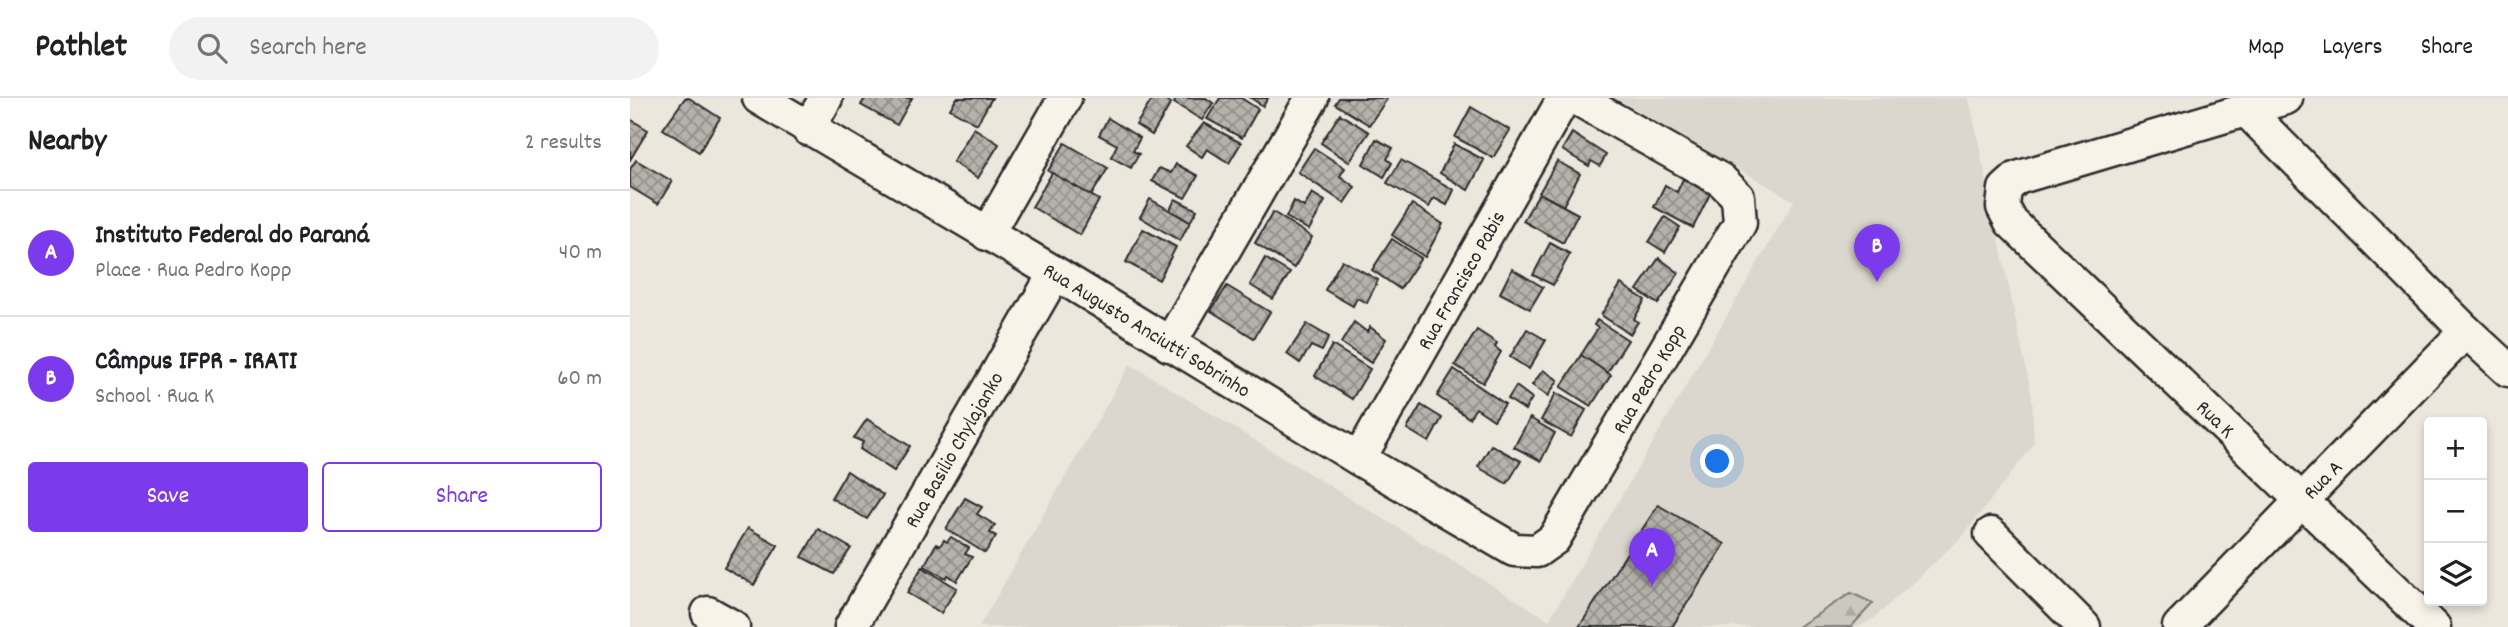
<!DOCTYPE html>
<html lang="en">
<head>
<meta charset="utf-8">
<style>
  :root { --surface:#fff; --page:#f2f2f2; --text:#202124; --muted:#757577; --line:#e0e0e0; --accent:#7c3aed }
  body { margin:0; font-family:Dekko,sans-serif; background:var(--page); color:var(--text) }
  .controls { position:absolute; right:21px; bottom:21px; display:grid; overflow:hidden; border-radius:7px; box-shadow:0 4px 10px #0003 }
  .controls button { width:63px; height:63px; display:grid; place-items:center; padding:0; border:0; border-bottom:2px solid var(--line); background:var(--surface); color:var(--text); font:35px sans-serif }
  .you { position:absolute; left:1088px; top:364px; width:24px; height:24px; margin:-18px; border:5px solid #fff; border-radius:50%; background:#1a73e8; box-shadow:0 0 0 10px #1a73e833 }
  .badge { display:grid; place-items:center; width:46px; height:46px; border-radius:50%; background:var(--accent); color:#fff; font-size:23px; font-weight:700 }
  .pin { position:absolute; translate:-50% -58px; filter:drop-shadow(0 2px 4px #0008) }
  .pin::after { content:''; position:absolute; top:37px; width:24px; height:21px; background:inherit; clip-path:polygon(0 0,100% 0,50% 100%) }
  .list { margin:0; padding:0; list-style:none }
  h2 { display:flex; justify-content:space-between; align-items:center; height:91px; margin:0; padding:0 28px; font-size:30px }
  h2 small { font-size:23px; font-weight:400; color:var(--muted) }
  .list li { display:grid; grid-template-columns:46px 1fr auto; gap:21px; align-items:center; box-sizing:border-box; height:126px; padding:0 28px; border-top:2px solid var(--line) }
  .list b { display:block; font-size:26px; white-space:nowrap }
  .list p { margin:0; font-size:23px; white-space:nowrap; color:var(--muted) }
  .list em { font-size:23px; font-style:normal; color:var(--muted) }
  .actions { display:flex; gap:14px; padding:21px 28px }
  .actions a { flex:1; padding:16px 0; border:2px solid var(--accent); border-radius:7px; text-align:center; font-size:24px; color:var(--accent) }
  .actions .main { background:var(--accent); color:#fff }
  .icon { flex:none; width:38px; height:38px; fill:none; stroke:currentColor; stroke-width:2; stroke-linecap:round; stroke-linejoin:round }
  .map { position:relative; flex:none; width:1878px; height:529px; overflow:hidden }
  header { display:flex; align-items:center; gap:42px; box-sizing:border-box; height:98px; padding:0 35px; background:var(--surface); border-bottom:2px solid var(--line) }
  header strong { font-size:33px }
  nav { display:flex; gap:38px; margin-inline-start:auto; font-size:24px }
  .search { width:490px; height:63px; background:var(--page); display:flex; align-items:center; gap:18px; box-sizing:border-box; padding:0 24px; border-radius:38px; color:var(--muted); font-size:26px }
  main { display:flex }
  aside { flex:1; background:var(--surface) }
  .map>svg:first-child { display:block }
</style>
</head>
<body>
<header>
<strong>Pathlet</strong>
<div class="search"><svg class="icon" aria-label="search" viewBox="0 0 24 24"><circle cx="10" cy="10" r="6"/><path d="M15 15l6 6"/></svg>Search here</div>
<nav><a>Map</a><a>Layers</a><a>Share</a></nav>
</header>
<main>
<aside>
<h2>Nearby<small>2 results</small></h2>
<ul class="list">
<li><span class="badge">A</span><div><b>Instituto Federal do Paraná</b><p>Place · Rua Pedro Kopp</p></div><em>40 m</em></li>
<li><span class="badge">B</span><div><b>Câmpus IFPR - IRATI</b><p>School · Rua K</p></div><em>60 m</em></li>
</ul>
<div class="actions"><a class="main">Save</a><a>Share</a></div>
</aside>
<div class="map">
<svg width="1878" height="529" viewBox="0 0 1878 529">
  <defs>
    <pattern id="forest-firs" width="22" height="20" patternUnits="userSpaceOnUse" patternTransform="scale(1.75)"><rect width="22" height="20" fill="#cbc8bf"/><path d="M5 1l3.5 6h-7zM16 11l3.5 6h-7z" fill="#aeaca4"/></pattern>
    <pattern id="building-cross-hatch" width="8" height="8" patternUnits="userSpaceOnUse" patternTransform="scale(1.75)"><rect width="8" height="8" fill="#b5b2ab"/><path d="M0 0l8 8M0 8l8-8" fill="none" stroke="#93918b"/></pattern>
  </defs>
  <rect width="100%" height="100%" fill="#ebe7dd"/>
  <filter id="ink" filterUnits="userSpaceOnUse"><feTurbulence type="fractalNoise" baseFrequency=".0143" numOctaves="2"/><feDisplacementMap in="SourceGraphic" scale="14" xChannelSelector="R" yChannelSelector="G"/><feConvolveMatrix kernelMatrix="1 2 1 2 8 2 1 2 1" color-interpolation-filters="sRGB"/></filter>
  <g filter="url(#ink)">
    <path fill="#dbd7ce" d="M986,0H1339L1402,299L1404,346L1332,439L1243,521L1228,529H349L500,266L919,522L1164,103Z"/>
    <path fill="url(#forest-firs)" stroke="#7b7a75" stroke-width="2" d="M1221,495L1243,505L1221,529H1168Z"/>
    <g fill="url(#building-cross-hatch)" stroke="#2b2b2b" stroke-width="2">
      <path d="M55,0H59L90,20L69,54L33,31Z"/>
      <path d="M235,0H282L267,27L231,7Z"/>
      <path d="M327,0H362L347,26L320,11Z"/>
      <path d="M523,0H532L541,5L522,37L506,27Z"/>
      <path d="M547,0H576L583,5L572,22L544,5Z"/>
      <path d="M590,0H611L628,11L612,40L577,21Z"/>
      <path d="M621,0H638L633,8Z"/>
      <path d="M709,0H756L757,1L739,27L705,6Z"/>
      <path d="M841,9L880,32L863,60L825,39Z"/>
      <path d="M710,16L739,34L719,64L691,45Z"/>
      <path d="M478,20L510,40L503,53L509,56L501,70L481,59L487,47L469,37Z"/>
      <path d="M0,21L18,32L0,62Z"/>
      <path d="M574,25L611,45L599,65L577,51L572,59L556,48Z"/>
      <path d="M344,30L369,46L348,80L323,64Z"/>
      <path d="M942,35L976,57L970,68L961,63L959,68L932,52Z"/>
      <path d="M746,41L763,50L757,61L762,65L754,79L733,66Z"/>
      <path d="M435,45L478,70L461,98L418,73Z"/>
      <path d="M824,46L854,62L838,92L810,75Z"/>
      <path d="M684,50L715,70L710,78L725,89L714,105L668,74Z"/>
      <path d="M6,62L42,83L28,106L0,89V71Z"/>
      <path d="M771,62L824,92L817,107L804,100L799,109L757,85Z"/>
      <path d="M927,63L950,76L933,108L909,95Z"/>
      <path d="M546,66L568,78L555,100L522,83L529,70L541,75Z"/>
      <path d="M422,75L469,102L450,137L402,109Z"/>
      <path d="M1053,81L1080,96L1063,130L1024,109L1035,87L1047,94Z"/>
      <path d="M682,95L695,103L679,132L656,119L664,103L674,109Z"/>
      <path d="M909,95L948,116L933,145L893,123Z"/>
      <path d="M520,101L560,124L550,143L510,119Z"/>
      <path d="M545,101L567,112L560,124L540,112Z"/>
      <path d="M782,106L813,126L795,159L762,137Z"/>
      <path d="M643,114L682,139L664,170L625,145Z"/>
      <path d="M1035,119L1050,129L1035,154L1019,144Z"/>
      <path d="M513,131L546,149L529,182L496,164Z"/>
      <path d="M762,141L791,160L770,191L742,172Z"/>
      <path d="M920,145L940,156L923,187L903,177Z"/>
      <path d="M635,160L660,175L643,201L620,187Z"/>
      <path d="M1029,160L1049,175L1028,206L1007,192Z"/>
      <path d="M712,162L748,182L737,205L727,200L723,208L695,192Z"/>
      <path d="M882,171L913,189L900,211L870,195Z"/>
      <path d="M991,186L1015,202L1004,221L1008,224L1000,236L971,217Z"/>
      <path d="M597,188L640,214L624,240L581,213Z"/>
      <path d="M967,222L998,242L977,275L951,257L968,230L964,227Z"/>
      <path d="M724,224L737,234L740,229L756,241L741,265L711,245Z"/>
      <path d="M677,226L699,239L692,253L681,248L670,265L657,256Z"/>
      <path d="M897,231L916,242L899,271L880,259Z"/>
      <path d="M847,232L867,245L865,249L871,254L853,285L825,267Z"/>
      <path d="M702,247L740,271L722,301L685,278Z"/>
      <path d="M951,257L981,277L961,308L931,289Z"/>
      <path d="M824,271L875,306L864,322L846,310L839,320L807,298Z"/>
      <path d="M913,272L928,282L918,298L902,287Z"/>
      <path d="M886,288L902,300L895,312L878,301Z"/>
      <path d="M926,295L956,312L941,339L911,322Z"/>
      <path d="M791,307L812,320L799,344L777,331Z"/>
      <path d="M900,320L925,335L911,363L884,349Z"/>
      <path d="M237,321L280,348L264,373L230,351L233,344L224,340Z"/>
      <path d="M861,347L891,363L877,386L848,369Z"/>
      <path d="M217,373L253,397L237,421L201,400Z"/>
      <path d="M335,400L352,409L347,416L365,427L360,435L366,438L355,455L316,431Z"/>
      <path d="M1028,407L1095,446L1042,529H949Z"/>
      <path d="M118,430L148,447L124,487L94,470Z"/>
      <path d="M188,431L221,450L204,476L172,459Z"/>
      <path d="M321,439L339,450L335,456L342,459L327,483L318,477L316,480L294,468L306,446L310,448L314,442L317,444Z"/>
      <path d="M292,469L327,490L311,515L277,495Z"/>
    </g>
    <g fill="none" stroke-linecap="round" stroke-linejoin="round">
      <g stroke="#2b2b2b" stroke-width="37">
        <g id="street">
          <path id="s1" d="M129,0L425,175L729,361L884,452L907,453L924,441L1110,125L1108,99L1091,82L946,0"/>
          <path id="s2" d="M1656,0L1387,80L1375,91L1373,109L1381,124L1804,529"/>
          <path d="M1615,11L1836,233L1878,272"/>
          <path d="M178,31L196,0"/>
          <path d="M357,136L435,0"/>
          <path d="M539,247L682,0"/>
          <path id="s3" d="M729,361L934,0"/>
          <path d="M1361,436L1454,529"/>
          <path d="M78,515L103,529"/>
          <path id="s4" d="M221,529L425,175"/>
          <path id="s5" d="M1549,529L1836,233"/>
        </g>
      </g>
      <use href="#street" stroke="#f7f3e8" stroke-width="32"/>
    </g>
  </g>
  <g text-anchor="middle" stroke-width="5" stroke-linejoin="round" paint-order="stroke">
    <g font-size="21" fill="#2b2b2b" stroke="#f7f3e8">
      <text dy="7" stroke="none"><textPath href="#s3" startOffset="206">Rua Francisco Pabis</textPath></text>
      <text dy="7" stroke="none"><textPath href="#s1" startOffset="452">Rua Augusto Anciutti Sobrinho</textPath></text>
      <text dy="7" stroke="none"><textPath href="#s1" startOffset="1110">Rua Pedro Kopp</textPath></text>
      <text dy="7" stroke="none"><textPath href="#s2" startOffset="616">Rua K</textPath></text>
      <text dy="7" stroke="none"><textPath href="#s4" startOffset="205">Rua Basilio Chylajanko</textPath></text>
      <text dy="7" stroke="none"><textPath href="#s5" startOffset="206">Rua A</textPath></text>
    </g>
  </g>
</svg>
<div class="controls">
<button>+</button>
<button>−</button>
<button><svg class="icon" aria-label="layers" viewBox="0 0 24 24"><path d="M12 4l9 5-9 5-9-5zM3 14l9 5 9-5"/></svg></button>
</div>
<div class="you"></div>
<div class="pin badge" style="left:1022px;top:488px">A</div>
<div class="pin badge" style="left:1247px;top:184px">B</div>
</div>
</main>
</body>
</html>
